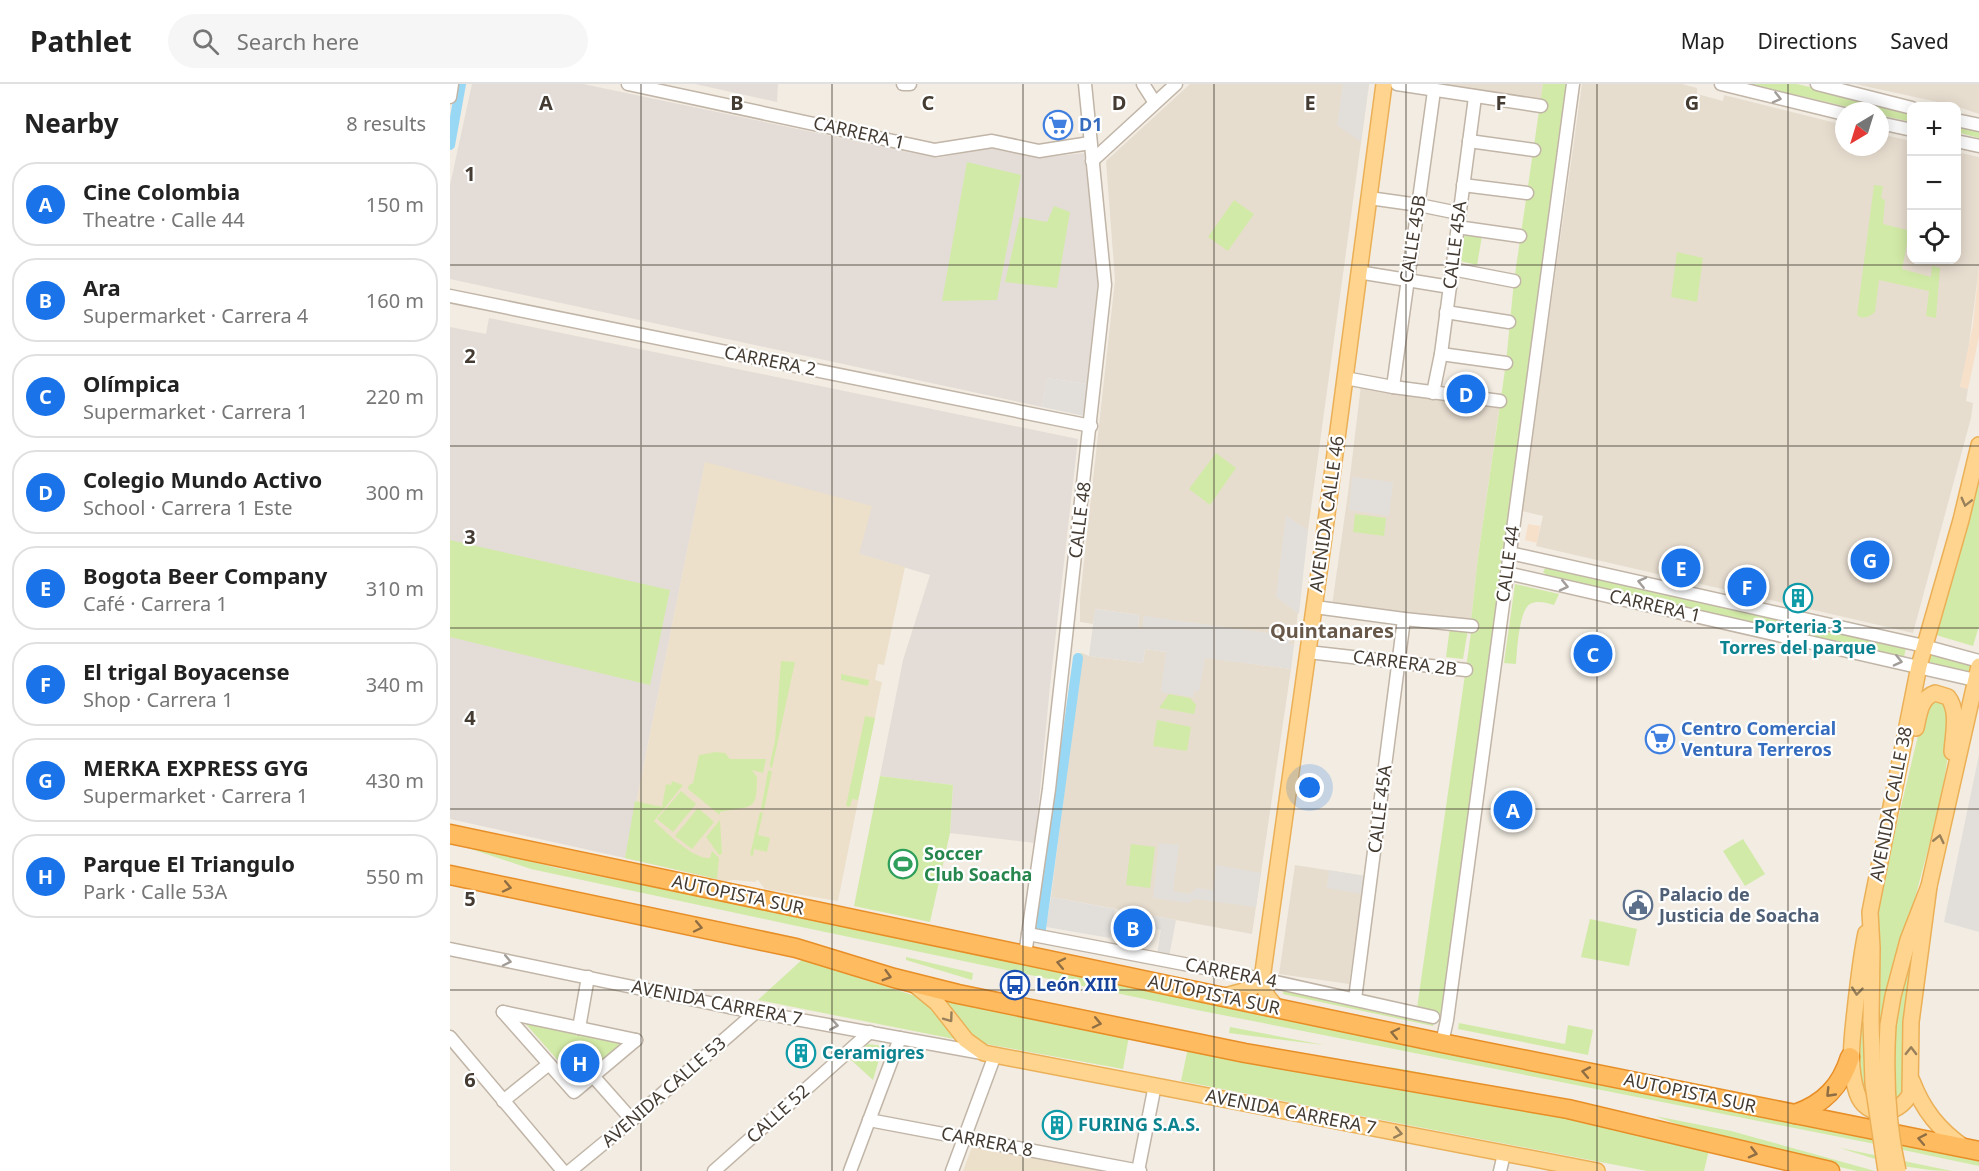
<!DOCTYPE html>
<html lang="en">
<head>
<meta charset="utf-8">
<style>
  :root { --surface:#fff; --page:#f6f6f6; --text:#222; --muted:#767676; --line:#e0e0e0; --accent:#1a73e8 }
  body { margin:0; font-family:"Noto Sans",sans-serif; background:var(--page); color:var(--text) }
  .controls { position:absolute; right:18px; top:18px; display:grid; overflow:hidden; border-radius:12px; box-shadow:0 3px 15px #0003 }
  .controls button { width:54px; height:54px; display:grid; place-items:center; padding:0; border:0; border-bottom:2px solid var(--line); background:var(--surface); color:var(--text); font:30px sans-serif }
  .compass { position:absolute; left:1385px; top:18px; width:54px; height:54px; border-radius:50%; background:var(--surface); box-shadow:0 3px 15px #0003; rotate:218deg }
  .you { position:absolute; left:860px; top:704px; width:21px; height:21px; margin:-15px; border:4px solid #fff; border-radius:50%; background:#1a73e8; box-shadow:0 0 0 9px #1a73e833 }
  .badge { display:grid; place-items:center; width:39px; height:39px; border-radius:50%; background:var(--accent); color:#fff; font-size:20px; font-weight:700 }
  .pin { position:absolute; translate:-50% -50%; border:3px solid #fff; box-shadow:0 2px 6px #0006 }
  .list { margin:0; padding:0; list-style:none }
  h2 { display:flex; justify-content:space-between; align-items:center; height:78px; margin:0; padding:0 24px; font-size:26px }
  h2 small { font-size:20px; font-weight:400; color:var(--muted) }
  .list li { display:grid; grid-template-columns:39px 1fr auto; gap:18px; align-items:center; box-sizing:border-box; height:84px; margin:0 12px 12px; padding:0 12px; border:2px solid var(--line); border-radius:24px }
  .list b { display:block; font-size:22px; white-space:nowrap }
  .list p { margin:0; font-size:20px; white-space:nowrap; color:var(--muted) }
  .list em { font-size:20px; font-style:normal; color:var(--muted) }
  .icon { flex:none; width:33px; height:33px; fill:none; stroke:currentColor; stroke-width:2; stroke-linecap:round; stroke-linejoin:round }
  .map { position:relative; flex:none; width:1529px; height:1087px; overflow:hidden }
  header { display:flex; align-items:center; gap:36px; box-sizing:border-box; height:84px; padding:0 30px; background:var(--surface); border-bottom:2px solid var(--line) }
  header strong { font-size:28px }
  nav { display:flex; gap:33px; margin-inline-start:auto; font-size:21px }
  .search { width:420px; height:54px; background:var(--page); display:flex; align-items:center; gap:15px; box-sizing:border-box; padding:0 21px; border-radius:33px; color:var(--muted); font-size:22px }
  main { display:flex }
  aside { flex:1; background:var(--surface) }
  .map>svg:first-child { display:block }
</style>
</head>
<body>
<header>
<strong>Pathlet</strong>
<div class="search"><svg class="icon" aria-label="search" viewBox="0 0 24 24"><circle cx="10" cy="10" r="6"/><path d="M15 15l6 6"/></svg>Search here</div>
<nav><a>Map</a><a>Directions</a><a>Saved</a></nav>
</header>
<main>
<aside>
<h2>Nearby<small>8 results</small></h2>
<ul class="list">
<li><span class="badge">A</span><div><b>Cine Colombia</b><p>Theatre · Calle 44</p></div><em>150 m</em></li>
<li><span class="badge">B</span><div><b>Ara</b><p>Supermarket · Carrera 4</p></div><em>160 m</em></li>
<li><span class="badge">C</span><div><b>Olímpica</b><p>Supermarket · Carrera 1</p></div><em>220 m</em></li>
<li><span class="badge">D</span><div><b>Colegio Mundo Activo</b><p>School · Carrera 1 Este</p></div><em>300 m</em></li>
<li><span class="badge">E</span><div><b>Bogota Beer Company</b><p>Café · Carrera 1</p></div><em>310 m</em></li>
<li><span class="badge">F</span><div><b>El trigal Boyacense</b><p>Shop · Carrera 1</p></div><em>340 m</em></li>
<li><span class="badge">G</span><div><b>MERKA EXPRESS GYG</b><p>Supermarket · Carrera 1</p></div><em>430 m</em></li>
<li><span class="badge">H</span><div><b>Parque El Triangulo</b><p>Park · Calle 53A</p></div><em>550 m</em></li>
</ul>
</aside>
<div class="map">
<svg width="1529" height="1087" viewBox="0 0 1529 1087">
  <rect width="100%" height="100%" fill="#f2ece2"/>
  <g fill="#e7ddcf">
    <path d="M740,0H919L858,446L844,561L839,560V552L695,533L693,545L688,544L689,531L646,525L643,540L630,538V514L665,196L656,77Z"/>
    <path d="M978,0H1093L1091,17Z"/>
    <path d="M1132,0H1232L1247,4V10L1273,17L1274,11L1394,41V63H1430V50L1461,57L1462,176H1506L1507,68L1529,73V183L1517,276L1510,302L1518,305L1516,317L1523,319L1521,334L1463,549L1086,462L1093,432L1072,427Z"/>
    <path d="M1405,0H1529V30L1506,22Z"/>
    <path d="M911,301L1050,319L1028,473L1021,537L882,521L898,409Z"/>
    <path d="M695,565L841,585L802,850L601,813L632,569L639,572L693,579Z"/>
    <path d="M845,781L915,792L899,900L829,890Z"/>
  </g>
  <g fill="#f7e0ca">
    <path d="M1529,183V253L1518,305L1510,303L1523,241Z"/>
    <path d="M1078,440L1090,442L1087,459L1075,456Z"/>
  </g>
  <g fill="#e4ddd7">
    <path d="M22,0H133L487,74L545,63L598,73L634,69L649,186L638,300L597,294L592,323L0,195V101Z"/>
    <path d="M245,0H328L327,18Z"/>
    <path d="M39,234L628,355L600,602L585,759L500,749L503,701L430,692L453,576L480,491L409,470L255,379L175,774L0,735V243L36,250Z"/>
  </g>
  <g fill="#ede0ca">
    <path d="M255,378L422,422L409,470L455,483L434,581L428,580L425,596L432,598L388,817L315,805L307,795L306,798L283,796L268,798L266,795L175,774Z"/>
    <path d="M523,1060L613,1077L656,1087H513Z"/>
  </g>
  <g fill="#d2eaa7">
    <path d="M1093,0H1116L991,930L967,924L1022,542L1021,537L1028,473L1056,279L1064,197Z"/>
    <path d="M1299,0H1347L1461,27V38L1430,31V27H1415Z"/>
    <path d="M1506,38L1529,43V54L1507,48Z"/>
    <path d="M517,78L571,91L547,216L492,217Z"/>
    <path d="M1424,101L1433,102L1431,114L1435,116L1433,140L1461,147V161L1457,160L1452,185L1481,193L1482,182L1490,184L1486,234L1476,232L1479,207L1429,196L1425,228C1419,233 1413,236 1407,231Z"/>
    <path d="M784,116L804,130L778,167L758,153Z"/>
    <path d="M604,122L620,128L607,204L555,198L570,133L597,138Z"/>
    <path d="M1016,143L1033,146L1027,181L1010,177Z"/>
    <path d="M1227,168L1253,174L1247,218L1221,213Z"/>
    <path d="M766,369L786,384L760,421L739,405Z"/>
    <path d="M1529,393V542L1523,562L1486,551Z"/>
    <path d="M905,430L936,434L934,452L903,448Z"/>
    <path d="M0,456L220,506L200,601L0,553Z"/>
    <path d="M1096,483L1456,564L1454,573L1098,492L1093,488Z"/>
    <path d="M1065,500L1109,510L1104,521C1097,519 1088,516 1080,520C1069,526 1067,567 1066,580L1054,579Z"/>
    <path d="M1000,543L1018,545L1013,575L996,573Z"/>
    <path d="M632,569C618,663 607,758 594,853L586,851L624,572Z"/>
    <path d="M1481,569L1521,579L1519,588L1479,578Z"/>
    <path d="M331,577L345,578L322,684L320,683V679L325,657Z"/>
    <path d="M391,590L419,596L418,602L391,596Z"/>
    <path d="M719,610L740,614L746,621L744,630L709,624Z"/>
    <path d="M1481,617H1496C1506,661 1490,715 1480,758C1468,803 1456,848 1443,892L1455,886L1465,856L1456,999L1444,1020L1430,1021L1415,1012L1408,986V936L1427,857L1429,826L1443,756L1472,635Z"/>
    <path d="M415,632L425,634L408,716L402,715L400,723L396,722Z"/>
    <path d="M707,636L741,643L737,667L703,662Z"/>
    <path d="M266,668L275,669L280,675H316L313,689L302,686L307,693C307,729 302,721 270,728V731L238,705L239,701L243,699L249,671Z"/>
    <path d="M318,687H322L314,726L311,725Z"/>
    <path d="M430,692L503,701L500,749L480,838L404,822Z"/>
    <path d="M222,697L233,701L204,737C216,748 244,776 260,774L262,767L269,774L267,795L175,774L185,717L212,723L216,700L221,701Z"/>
    <path d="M231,707L246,720L223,748L207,735Z"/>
    <path d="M248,724L264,738L242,765L225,752Z"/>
    <path d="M310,728L313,729L308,751L320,754L317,768L304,765L303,772L300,771Z"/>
    <path d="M270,736L272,770L269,771L256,753Z"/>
    <path d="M1293,755L1315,790L1295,802L1273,767Z"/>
    <path d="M0,757L107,784L612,884L1529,1075V1082L1425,1060L747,926L342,841L81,785L0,758Z"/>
    <path d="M681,760L705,763L700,804L676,801Z"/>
    <path d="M1140,835L1187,845L1179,882L1131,873Z"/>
    <path d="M355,873L409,894L478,916L514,957L308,916Z"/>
    <path d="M456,873L523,889L522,896L456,876Z"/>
    <path d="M834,904L984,936L983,942L833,910Z"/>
    <path d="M488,912L679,952L673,985L525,958Z"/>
    <path d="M75,939L173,959L127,998Z"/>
    <path d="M1009,939L1115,960L1118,941L1143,946L1138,971L1008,945Z"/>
    <path d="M780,943L874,961L779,949Z"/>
    <path d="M418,960L433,962L423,996L400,975Z"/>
    <path d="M738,964L1134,1037L1259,1066L1254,1087H1197L731,997Z"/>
    <path d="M883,977L946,984L1120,1016L1150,1026Z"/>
    <path d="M1205,1032L1281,1047L1425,1087H1407L1271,1056Z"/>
    <path d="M1390,1064L1502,1087C1462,1087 1428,1076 1390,1064Z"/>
  </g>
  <g fill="#e2dfdb">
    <path d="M893,0H919L911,58L887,41Z"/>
    <path d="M597,294L638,300L634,332L592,323Z"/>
    <path d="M902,393L943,398L939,432L899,426Z"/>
    <path d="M836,432L858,446L849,530L826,513Z"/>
    <path d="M645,525L689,531L688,544L692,545L694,532L840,552L839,560L844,561L841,585L755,574L749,607H744L743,613L711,608L716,568L695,565L693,579L639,572Z"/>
    <path d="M1529,671V848L1494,838Z"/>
    <path d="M709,759L729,761L723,807L739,810L747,804L763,806L766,781L811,789L806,823L745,815L738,819L703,814Z"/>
    <path d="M879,786L915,792L913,810L877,804Z"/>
    <path d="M601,813L665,825L660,854L596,843Z"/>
    <path d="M698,831L726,836L719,873L707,871L711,846L696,843Z"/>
  </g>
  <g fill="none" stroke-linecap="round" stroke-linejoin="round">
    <g stroke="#99d8f4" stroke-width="10">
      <path d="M0,61L11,0"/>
      <path d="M590,852L628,574"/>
    </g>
    <g stroke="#c1b5a7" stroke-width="15">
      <g id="minor">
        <path d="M178,0L485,66L542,57L589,67L640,59"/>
        <path d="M453,0H460"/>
        <path d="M693,0L705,19"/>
        <path d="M947,0L1091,22"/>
        <path d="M1271,0L1394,30"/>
        <path d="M1367,0L1462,24"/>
        <path d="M0,13L2,0"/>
        <path d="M1506,36L1529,41"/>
        <path d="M1430,39L1462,46"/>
        <path d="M1019,57L1084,66"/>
        <path d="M1506,57L1529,62"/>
        <path d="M642,77L726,0"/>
        <path d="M1013,101L1077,109"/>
        <path d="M919,114L969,121L1008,129"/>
        <path d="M1007,143L1070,152"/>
        <path d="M1002,185L1064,197"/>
        <path d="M908,188L1000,203"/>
        <path d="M0,212L641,342"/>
        <path d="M996,228L1059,238"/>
        <path d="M991,270L1056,279"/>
        <path d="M895,294L943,303L1050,317"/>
        <path d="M943,303L984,7"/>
        <path d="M983,309L991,270L1025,13"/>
        <path d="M1060,469L1474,562L1529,577"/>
        <path d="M1057,489L1529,597"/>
        <path d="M865,523L954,535L1022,542"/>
        <path d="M858,568L1016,586"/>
        <path d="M578,850L812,895L983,933"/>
        <path d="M0,865L279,923L532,969"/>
        <path d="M575,871L599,705L655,201L635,0"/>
        <path d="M905,915L954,535"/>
        <path d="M53,928L124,1008L186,956"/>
        <path d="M53,928L186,956"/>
        <path d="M129,944L138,893"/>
        <path d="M0,953L113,1087"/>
        <path d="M992,959L997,936L1123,0"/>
        <path d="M143,992L182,1036"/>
        <path d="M53,1017L99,980"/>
        <path d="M419,1036L690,1087"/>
        <path d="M120,1087L182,1036L307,927"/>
        <path d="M264,1087L420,948"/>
        <path d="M400,1087L450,954"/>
        <path d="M502,1087L545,971"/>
        <path d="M688,1087L705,1001"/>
        <path d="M1050,1087L1054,1070"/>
      </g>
    </g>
    <g stroke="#ebb057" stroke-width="18">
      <g id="major">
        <path d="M1466,644C1469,631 1470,614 1485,609L1498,613C1509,627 1503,651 1502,668"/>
        <path d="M1416,849C1411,872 1409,894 1406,918C1403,948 1397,979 1407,1009C1416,1036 1449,1032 1460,1010L1461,938L1479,802"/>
        <path d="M465,901L487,919L516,956L534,969L1147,1087"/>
        <path d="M775,912L801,905L812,895"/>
        <path d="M827,924L817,912L812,895L873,460L934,0"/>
        <path d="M1421,937L1422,864L1420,828L1469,582L1511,436L1529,361"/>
        <path d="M1438,941L1443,912L1458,856L1479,802L1529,582"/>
        <path d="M1462,997C1473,1026 1489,1046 1515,1064"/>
      </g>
    </g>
    <g stroke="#e78e27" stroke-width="21">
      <g id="highway">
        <path d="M0,750L992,959L1529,1067"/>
        <path d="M0,791L346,864L444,894L508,910L795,969L1118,1025L1380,1087"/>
        <path d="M1345,1030C1374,1020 1391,1002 1400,973"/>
      </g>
    </g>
    <use href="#minor" stroke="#fff" stroke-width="12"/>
    <use href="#major" stroke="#ffd48e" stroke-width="15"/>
    <use href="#highway" stroke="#ffbb60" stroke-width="18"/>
    <g stroke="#ebb057" stroke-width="18" stroke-linecap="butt">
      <g id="major-bridge">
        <path d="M1421,937L1423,1000L1436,1087"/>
        <path d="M1438,941C1435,990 1437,1039 1448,1087"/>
      </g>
    </g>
    <use href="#major-bridge" stroke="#ffd48e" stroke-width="15"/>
  </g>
  <defs><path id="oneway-chevron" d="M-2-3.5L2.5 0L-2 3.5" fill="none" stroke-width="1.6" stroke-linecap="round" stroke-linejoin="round" transform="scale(1.5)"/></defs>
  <g stroke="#a29d98">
    <use href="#oneway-chevron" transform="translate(1327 14) rotate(14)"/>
    <use href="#oneway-chevron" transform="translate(1192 498) rotate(-167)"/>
    <use href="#oneway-chevron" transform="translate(1114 502) rotate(13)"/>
    <use href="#oneway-chevron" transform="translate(1448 577) rotate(13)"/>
    <use href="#oneway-chevron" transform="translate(57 877) rotate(12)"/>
    <use href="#oneway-chevron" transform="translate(384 941) rotate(10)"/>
  </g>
  <g stroke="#98805b">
    <use href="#oneway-chevron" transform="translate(1516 418) rotate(104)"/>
    <use href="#oneway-chevron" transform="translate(1489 755) rotate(-77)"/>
    <use href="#oneway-chevron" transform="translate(1407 907) rotate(96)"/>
    <use href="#oneway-chevron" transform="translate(499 934) rotate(54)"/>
    <use href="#oneway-chevron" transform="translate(1461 967) rotate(-89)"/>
    <use href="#oneway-chevron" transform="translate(948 1049) rotate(11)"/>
  </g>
  <g stroke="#8f6e44">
    <use href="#oneway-chevron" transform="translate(57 803) rotate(12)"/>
    <use href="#oneway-chevron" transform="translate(248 843) rotate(12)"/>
    <use href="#oneway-chevron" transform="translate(611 879) rotate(-168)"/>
    <use href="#oneway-chevron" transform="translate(437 892) rotate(16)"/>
    <use href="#oneway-chevron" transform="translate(647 939) rotate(12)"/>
    <use href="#oneway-chevron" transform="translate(945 949) rotate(-168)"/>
    <use href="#oneway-chevron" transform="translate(1136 988) rotate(-169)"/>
    <use href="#oneway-chevron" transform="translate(1380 1009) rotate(134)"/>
    <use href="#oneway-chevron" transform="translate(1472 1055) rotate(-169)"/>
    <use href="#oneway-chevron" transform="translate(1303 1069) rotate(14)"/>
  </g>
  <path fill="none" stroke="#443b32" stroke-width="1.5" stroke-opacity="0.55" d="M191,0V1087M382,0V1087M573,0V1087M764,0V1087M956,0V1087M1147,0V1087M1338,0V1087M0,181H1529M0,362H1529M0,544H1529M0,725H1529M0,906H1529"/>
  <defs>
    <g id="supermarket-ring" transform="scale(1.5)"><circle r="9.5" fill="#fff" stroke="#3f7fe0" stroke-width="1.5"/><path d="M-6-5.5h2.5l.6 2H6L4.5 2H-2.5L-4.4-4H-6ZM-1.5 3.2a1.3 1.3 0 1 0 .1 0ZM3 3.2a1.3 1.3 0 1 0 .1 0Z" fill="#3f7fe0"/></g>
    <g id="building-ring" transform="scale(1.5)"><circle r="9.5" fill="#fff" stroke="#0f9aa8" stroke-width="1.5"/><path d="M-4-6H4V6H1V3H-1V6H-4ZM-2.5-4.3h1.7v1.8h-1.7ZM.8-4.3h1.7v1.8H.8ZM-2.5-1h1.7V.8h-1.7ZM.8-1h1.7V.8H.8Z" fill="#0f9aa8"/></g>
    <g id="stadium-ring" transform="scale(1.5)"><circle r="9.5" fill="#fff" stroke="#2e9e5b" stroke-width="1.5"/><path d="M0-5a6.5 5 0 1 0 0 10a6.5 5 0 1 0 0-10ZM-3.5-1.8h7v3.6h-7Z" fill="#2e9e5b"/></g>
    <g id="civic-ring" transform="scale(1.5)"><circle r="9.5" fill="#fff" stroke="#5c6f8a" stroke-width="1.5"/><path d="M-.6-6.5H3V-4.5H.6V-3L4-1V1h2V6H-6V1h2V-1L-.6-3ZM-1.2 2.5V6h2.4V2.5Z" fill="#5c6f8a"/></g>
    <g id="bus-ring" transform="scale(1.5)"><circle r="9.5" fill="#fff" stroke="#1a4fb4" stroke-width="1.5"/><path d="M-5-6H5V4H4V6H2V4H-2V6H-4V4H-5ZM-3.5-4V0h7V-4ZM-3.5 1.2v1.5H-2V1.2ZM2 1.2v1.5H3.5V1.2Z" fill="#1a4fb4"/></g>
  </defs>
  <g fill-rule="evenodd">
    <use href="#supermarket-ring" x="608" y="41"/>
    <use href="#building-ring" x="1348" y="514"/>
    <use href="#supermarket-ring" x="1210" y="655"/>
    <use href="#stadium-ring" x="453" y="780"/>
    <use href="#civic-ring" x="1188" y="821"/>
    <use href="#bus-ring" x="565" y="901"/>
    <use href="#building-ring" x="351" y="969"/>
    <use href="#building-ring" x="607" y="1041"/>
  </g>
  <g text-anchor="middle" stroke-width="4.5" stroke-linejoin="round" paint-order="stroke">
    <g font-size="18" font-weight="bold" fill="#366cbe" stroke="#fff" text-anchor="start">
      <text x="629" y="47">D1</text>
      <text x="1231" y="651">Centro Comercial<tspan x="1231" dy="21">Ventura Terreros</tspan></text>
    </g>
    <g font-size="18" fill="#443b32" stroke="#fff">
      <text transform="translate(409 49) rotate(13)" y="6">CARRERA 1</text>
      <text transform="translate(963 155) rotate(-81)" y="6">CALLE 45B</text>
      <text transform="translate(1005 161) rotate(-83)" y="6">CALLE 45A</text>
      <text transform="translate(320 277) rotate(11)" y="6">CARRERA 2</text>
      <text transform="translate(877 430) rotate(-82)" y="6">AVENIDA CALLE 46</text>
      <text transform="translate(630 436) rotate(-83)" y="6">CALLE 48</text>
      <text transform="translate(1058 480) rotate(-82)" y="6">CALLE 44</text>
      <text transform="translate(1205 522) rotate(13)" y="6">CARRERA 1</text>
      <text transform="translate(955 579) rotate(7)" y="6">CARRERA 2B</text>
      <text transform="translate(1441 720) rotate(-79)" y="6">AVENIDA CALLE 38</text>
      <text transform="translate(930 725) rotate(-83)" y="6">CALLE 45A</text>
      <text transform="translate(288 811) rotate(12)" y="6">AUTOPISTA SUR</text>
      <text transform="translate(781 889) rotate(11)" y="6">CARRERA 4</text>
      <text transform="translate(764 911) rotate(12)" y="6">AUTOPISTA SUR</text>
      <text transform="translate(267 919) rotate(11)" y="6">AVENIDA CARRERA 7</text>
      <text transform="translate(214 1008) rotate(-41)" y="6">AVENIDA CALLE 53</text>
      <text transform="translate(1240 1009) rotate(12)" y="6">AUTOPISTA SUR</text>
      <text transform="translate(841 1028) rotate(11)" y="6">AVENIDA CARRERA 7</text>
      <text transform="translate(328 1030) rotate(-42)" y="6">CALLE 52</text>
      <text transform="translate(537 1058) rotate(11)" y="6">CARRERA 8</text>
    </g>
    <g font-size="18" font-weight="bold" fill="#0d838f" stroke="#fff" text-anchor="start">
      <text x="1348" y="549" text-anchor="middle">Porteria 3<tspan x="1348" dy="21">Torres del parque</tspan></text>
      <text x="372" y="975">Ceramigres</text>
      <text x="628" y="1047">FURING S.A.S.</text>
    </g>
    <g font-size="18" font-weight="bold" fill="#27864d" stroke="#fff" text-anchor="start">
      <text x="474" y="776">Soccer<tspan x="474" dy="21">Club Soacha</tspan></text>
    </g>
    <g font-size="18" font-weight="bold" fill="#4e5e75" stroke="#fff" text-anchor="start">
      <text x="1209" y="817">Palacio de<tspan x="1209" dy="21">Justicia de Soacha</tspan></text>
    </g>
    <g font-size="18" font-weight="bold" fill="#164399" stroke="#fff" text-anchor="start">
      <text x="586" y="907">León XIII</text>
    </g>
    <g font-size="20" font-weight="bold" fill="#675849" stroke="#fff">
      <text x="882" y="554">Quintanares</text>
    </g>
  </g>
  <g font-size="20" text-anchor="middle" font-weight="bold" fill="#443b32" stroke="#fff" stroke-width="4.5" stroke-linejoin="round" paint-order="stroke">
    <text x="96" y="26">A</text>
    <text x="287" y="26">B</text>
    <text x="478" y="26">C</text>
    <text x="669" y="26">D</text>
    <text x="860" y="26">E</text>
    <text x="1051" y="26">F</text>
    <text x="1242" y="26">G</text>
    <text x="20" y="97">1</text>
    <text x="20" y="279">2</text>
    <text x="20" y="460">3</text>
    <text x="20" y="641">4</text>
    <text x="20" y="822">5</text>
    <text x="20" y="1003">6</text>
  </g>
</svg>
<div class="controls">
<button>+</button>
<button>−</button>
<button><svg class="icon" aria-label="locate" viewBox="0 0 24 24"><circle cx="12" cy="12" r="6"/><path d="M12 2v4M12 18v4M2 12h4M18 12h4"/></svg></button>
</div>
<svg class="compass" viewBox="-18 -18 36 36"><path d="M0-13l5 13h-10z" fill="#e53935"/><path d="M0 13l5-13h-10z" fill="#767676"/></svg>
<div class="you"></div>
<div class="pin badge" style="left:1063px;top:726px">A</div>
<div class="pin badge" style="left:683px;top:844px">B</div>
<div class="pin badge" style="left:1143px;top:570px">C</div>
<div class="pin badge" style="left:1016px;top:310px">D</div>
<div class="pin badge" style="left:1231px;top:484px">E</div>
<div class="pin badge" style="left:1297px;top:503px">F</div>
<div class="pin badge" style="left:1420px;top:476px">G</div>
<div class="pin badge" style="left:130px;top:979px">H</div>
</div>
</main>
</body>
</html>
